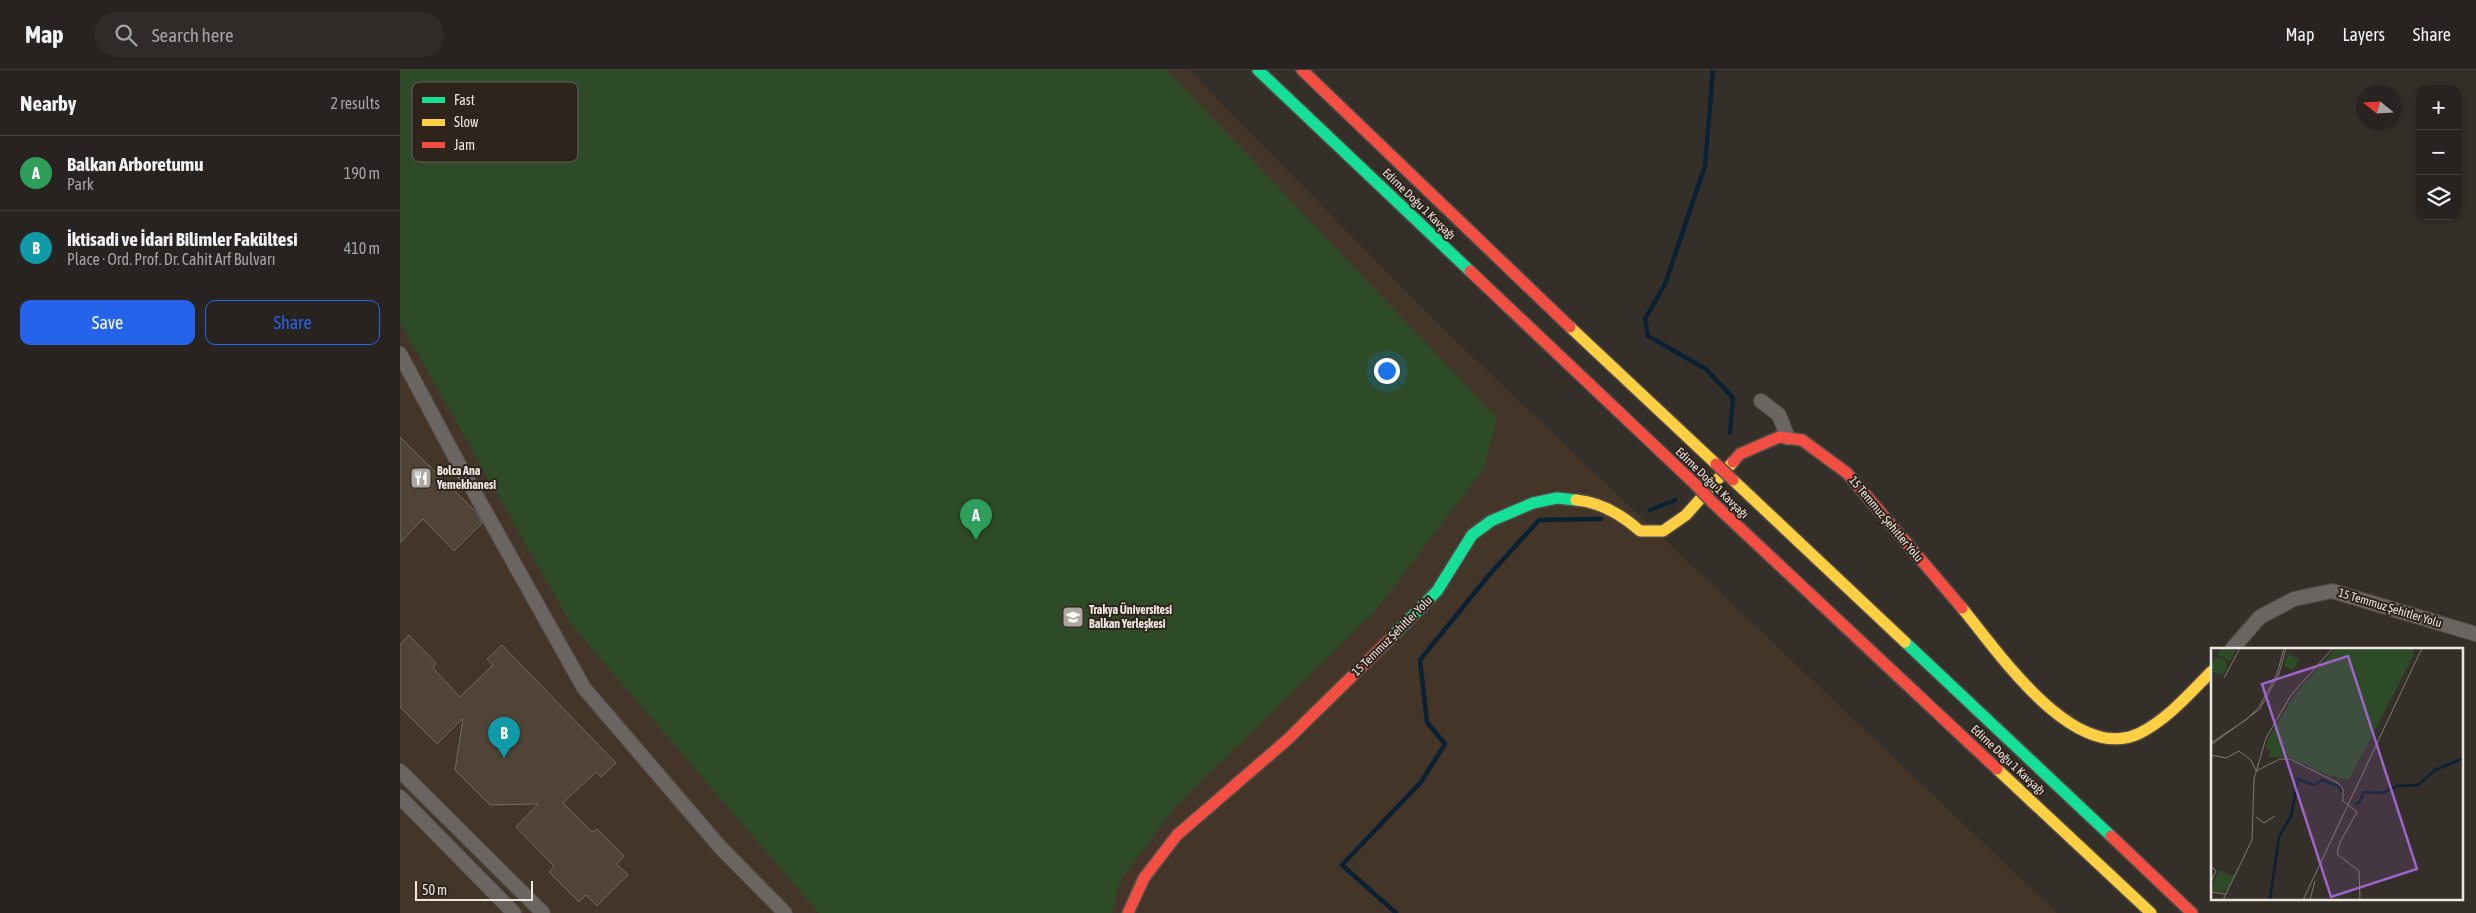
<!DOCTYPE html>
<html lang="en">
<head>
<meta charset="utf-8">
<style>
  :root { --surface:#282320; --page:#302b29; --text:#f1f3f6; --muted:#a5a4a5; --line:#44403e; --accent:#2563eb }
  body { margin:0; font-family:"Asap Condensed",sans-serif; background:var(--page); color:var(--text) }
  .controls { position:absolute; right:15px; top:15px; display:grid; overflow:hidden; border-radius:10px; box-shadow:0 2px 8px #0003 }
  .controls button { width:45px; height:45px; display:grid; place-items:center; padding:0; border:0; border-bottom:1px solid var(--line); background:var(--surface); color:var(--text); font:25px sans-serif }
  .compass { position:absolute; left:1956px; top:15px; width:45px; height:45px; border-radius:50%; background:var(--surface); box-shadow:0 2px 8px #0003; rotate:288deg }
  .scale { position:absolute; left:15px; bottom:12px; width:118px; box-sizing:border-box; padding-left:5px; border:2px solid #ede6e1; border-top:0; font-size:14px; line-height:18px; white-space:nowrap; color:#ede6e1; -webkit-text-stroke:4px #2f241c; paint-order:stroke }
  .you { position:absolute; left:986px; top:300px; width:18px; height:18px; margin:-12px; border:4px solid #fff; border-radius:50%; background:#1a73e8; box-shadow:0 0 0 8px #1a73e833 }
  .badge { display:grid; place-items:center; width:32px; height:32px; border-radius:50%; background:var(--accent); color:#fff; font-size:16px; font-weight:700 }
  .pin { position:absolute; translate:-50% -41px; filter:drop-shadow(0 1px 2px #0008) }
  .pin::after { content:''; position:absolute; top:26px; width:18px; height:15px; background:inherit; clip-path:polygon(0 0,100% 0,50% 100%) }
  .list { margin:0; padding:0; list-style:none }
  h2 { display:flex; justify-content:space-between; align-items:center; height:65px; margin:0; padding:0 20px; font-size:21px }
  h2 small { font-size:16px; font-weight:400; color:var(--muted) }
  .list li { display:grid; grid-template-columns:32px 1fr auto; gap:15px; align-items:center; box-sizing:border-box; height:75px; padding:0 20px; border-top:1px solid var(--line) }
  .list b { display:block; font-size:19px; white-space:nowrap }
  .list p { margin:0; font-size:16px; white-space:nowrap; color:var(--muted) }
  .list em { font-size:16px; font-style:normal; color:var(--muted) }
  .actions { display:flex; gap:10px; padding:15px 20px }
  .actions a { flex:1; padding:11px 0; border:1px solid var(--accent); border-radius:10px; text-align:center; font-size:18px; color:var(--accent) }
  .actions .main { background:var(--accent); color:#fff }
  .icon { flex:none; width:28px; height:28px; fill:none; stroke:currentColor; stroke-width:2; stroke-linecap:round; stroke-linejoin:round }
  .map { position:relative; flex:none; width:2076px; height:843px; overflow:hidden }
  header { display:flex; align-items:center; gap:30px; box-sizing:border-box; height:70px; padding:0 25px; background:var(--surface); border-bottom:1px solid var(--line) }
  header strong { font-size:24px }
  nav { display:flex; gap:28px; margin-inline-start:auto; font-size:18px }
  .search { width:350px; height:45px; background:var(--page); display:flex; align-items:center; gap:12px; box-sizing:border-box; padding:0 18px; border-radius:28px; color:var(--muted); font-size:19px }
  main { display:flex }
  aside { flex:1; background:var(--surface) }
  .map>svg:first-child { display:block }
</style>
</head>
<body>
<header>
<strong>Map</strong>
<div class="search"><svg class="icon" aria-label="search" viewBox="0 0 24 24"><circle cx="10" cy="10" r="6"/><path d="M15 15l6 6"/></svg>Search here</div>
<nav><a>Map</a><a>Layers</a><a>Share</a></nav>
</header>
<main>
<aside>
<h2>Nearby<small>2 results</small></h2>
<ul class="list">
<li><span class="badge" style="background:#2e9e5b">A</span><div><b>Balkan Arboretumu</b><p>Park</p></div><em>190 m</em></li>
<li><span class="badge" style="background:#0f9aa8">B</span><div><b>İktisadi ve İdari Bilimler Fakültesi</b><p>Place · Ord. Prof. Dr. Cahit Arf Bulvarı</p></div><em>410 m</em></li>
</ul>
<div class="actions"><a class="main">Save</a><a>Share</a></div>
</aside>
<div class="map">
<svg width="2076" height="843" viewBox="0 0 2076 843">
  <rect width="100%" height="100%" fill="#352f2a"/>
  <path fill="#443529" d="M0,0H789L1035,251L1657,843H0Z"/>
  <path fill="#2e4b27" d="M0,0H767L1097,348L1084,398L975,541L775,737L720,811L712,843H419L171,554L0,252Z"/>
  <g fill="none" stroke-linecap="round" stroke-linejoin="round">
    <g stroke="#0a2133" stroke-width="4.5">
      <path d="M1313,0L1305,96L1265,214L1245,249L1248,266L1306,299L1333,328L1330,363"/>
      <path d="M1250,440L1275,430"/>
      <path d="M996,843L942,795L1021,712L1045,674L1027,652L1020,590L1089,505L1139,450L1201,449"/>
    </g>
  </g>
  <g fill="#504436" stroke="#706a66">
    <path d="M0,367L76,442L82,453L54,481L23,449L0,473Z"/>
    <path d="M9,565L36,593L33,598L60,627L93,595L87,589L102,575L216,693L201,707L196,702L163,733L192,762L197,759L224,786L217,794L228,805L197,836L186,825L179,832L149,802L154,796L116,757L138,734L90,735L55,700L63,648L37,674L0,637V574Z"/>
  </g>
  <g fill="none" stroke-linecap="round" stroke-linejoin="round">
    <g stroke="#524d49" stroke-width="16">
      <g id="street">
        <path d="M0,284L63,402L184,618L320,777L385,843"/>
        <path d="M1361,331L1379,345L1388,368"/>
        <path d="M1832,579L1860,547L1894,529L1932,521L2076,564"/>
        <path d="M0,701L143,843"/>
        <path d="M0,727L114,843"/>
      </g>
    </g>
    <g stroke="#524d49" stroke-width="14">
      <g id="fast">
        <path d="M858,0L1070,201"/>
        <path d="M991,568L1037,521L1072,465L1091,451L1133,433L1157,428L1176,430"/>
        <path d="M1505,572L1711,766"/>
      </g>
    </g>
    <g stroke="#524d49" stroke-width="14">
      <g id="slow">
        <path d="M1170,257L1316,394"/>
        <path d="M1333,410L1505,572"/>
        <path d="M1176,430C1200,432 1222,445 1240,461H1263L1286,445L1333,392"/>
        <path d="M1562,538C1597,580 1674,696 1740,663C1768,649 1790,623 1812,601"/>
        <path d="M1597,699L1751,843"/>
      </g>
    </g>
    <g stroke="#524d49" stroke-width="14">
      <g id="jam">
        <path d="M902,0L1170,257"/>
        <path d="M1070,201L1296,415"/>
        <path d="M1333,392L1340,384L1379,367L1402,370L1447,403L1562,538"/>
        <path d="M1312,432L1597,699"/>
        <path d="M1711,766L1792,843"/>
        <path d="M728,843L744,808L777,765L887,670L991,568"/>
      </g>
    </g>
    <use href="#street" stroke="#6b6561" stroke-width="14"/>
    <use href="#fast" stroke="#16e098" stroke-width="11"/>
    <use href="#slow" stroke="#ffcf43" stroke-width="11"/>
    <use href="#jam" stroke="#f24e42" stroke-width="11"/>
    <g stroke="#524d49" stroke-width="14" stroke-linecap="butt">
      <g id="jam-bridge">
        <path d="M1316,394L1333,410"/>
        <path d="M1296,415L1312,432"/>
      </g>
    </g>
    <use href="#jam-bridge" stroke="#f24e42" stroke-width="11"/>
  </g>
  <defs>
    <g id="restaurant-square" transform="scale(1.125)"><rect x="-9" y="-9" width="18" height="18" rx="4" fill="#ada6a1" stroke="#2f241c"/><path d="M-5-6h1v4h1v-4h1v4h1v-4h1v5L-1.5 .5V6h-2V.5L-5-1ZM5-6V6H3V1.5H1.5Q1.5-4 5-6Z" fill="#fff"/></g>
    <g id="university-square" transform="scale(1.125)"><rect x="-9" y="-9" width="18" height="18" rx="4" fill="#ada6a1" stroke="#2f241c"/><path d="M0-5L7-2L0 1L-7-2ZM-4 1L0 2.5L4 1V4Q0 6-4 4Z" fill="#fff"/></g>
  </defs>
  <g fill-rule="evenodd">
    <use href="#restaurant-square" x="21" y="408"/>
    <use href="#university-square" x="673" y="547"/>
  </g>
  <g text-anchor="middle" stroke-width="4" stroke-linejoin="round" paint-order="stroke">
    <g font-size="12" fill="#ede6e1" stroke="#2f241c">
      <text transform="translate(1019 134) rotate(44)" y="4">Edirne Doğu 1 Kavşağı</text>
      <text transform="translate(1312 413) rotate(44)" y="4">Edirne Doğu 1 Kavşağı</text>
      <text transform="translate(1486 449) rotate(50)" y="4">15 Temmuz Şehitler Yolu</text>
      <text transform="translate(1990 538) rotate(17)" y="4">15 Temmuz Şehitler Yolu</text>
      <text transform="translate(992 566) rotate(-45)" y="4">15 Temmuz Şehitler Yolu</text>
      <text transform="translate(1608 690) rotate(43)" y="4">Edirne Doğu 1 Kavşağı</text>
    </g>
    <g font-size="12" font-weight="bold" fill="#ede6e1" stroke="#2f241c" text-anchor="start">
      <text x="37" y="405">Bolca Ana<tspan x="37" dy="14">Yemekhanesi</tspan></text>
      <text x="689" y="544">Trakya Üniversitesi<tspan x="689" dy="14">Balkan Yerleşkesi</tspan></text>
    </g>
  </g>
  <g transform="translate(1811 578)">
    <rect width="252" height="252" fill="#352f2a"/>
    <path d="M10,0L25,2L19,13L6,7ZM125,0H202L203,7L138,132L114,126L78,109H57L60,103L55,100L57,90L86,44ZM77,5L88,12L82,22L73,18ZM0 18a8 8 0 1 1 16 0a8 8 0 1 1-16 0ZM8,222L21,228L25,225L16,242L11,244L0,243Z" fill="#2e4b27"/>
    <path fill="none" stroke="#0a2133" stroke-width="2.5" d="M144,156L148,155L153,144L171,145L186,138L207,137L224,122L253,110M59,252L68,189L80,168L87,131L103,137L111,132L129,139L131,145"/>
    <path fill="none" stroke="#7f7873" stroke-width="1" d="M13,30L29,0M0,95L36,71L48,59L66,26L73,0M0,97L49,61L68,26L75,0M0,107L15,110L28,103L40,112L45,123L69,111H79L127,135L132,141V153L146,164L129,194L126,206L148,223L149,252M45,169L53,175L64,168M0,218L5,223L0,234M0,244L15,246M12,252L41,192L43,131L55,90L80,47L122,0M92,252L211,0M99,252L104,233"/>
    <path fill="#9d64c9" fill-opacity="0.15" stroke="#9d64c9" stroke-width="2.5" d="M137,8L206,221L120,249L51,36Z"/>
    <rect width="252" height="252" fill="none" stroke="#ede6e1" stroke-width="2.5"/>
  </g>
  <rect x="12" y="12" width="166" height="80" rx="8" fill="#2f241c" stroke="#685e57" stroke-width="1"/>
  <rect x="22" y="27" width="23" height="6" fill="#16e098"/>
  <rect x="22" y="49" width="23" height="7" fill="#ffcf43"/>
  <rect x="22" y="72" width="23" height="6" fill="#f24e42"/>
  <g font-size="14" fill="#ede6e1">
    <text x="54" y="35">Fast</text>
    <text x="54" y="57">Slow</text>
    <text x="54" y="80">Jam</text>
  </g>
</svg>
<div class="controls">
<button>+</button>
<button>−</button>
<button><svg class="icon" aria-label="layers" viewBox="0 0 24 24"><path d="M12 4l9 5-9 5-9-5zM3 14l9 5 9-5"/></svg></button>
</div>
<svg class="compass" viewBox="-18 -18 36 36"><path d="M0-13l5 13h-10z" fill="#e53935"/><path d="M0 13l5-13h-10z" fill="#a5a4a5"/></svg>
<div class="scale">50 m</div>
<div class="you"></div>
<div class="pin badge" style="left:576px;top:470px;background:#2e9e5b">A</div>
<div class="pin badge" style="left:104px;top:688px;background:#0f9aa8">B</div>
</div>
</main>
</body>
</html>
